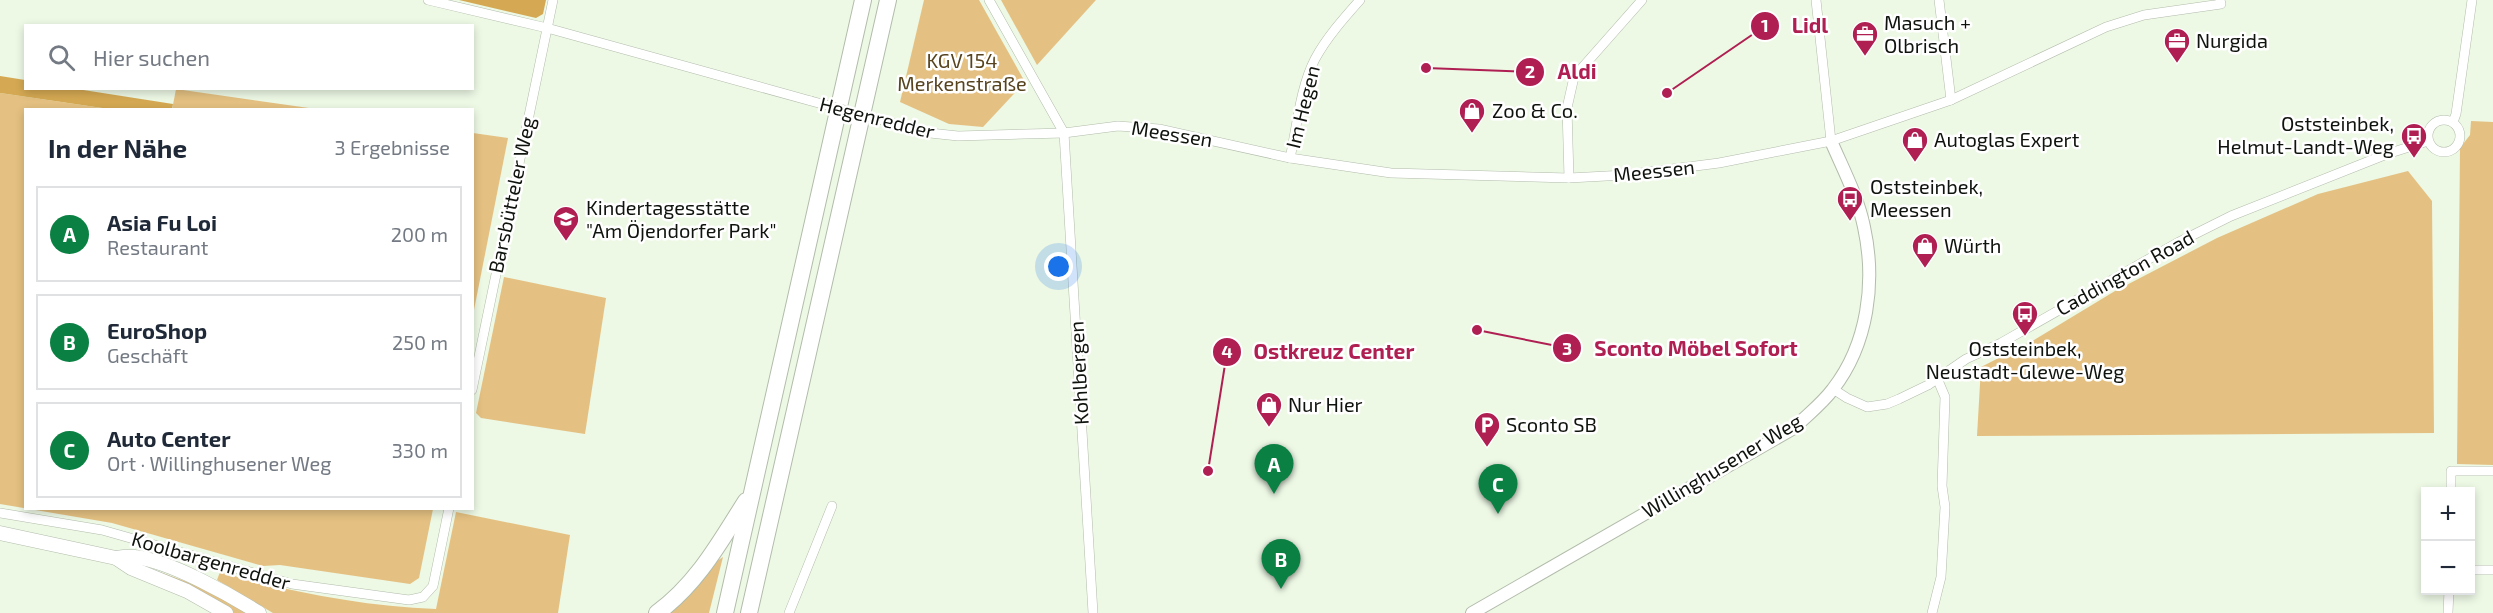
<!DOCTYPE html>
<html lang="de">
<head>
<meta charset="utf-8">
<style>
  :root { --surface:#fff; --page:#f2f2f3; --text:#1f2937; --muted:#747a83; --line:#e0e1e3; --accent:#0b8043 }
  body { margin:0; font-family:"Exo 2",sans-serif; background:var(--page); color:var(--text) }
  .controls { position:absolute; right:18px; bottom:18px; display:grid; overflow:hidden; border-radius:0px; box-shadow:0 3px 9px #0003 }
  .controls button { width:54px; height:54px; display:grid; place-items:center; padding:0; border:0; border-bottom:2px solid var(--line); background:var(--surface); color:var(--text); font:30px sans-serif }
  .you { position:absolute; left:1059px; top:267px; width:21px; height:21px; margin:-15px; border:4px solid #fff; border-radius:50%; background:#1a73e8; box-shadow:0 0 0 9px #1a73e833 }
  .badge { display:grid; place-items:center; width:39px; height:39px; border-radius:50%; background:var(--accent); color:#fff; font-size:20px; font-weight:700 }
  .pin { position:absolute; translate:-50% -50px; filter:drop-shadow(0 2px 3px #0008) }
  .pin::after { content:''; position:absolute; top:32px; width:21px; height:18px; background:inherit; clip-path:polygon(0 0,100% 0,50% 100%) }
  .list { margin:0; padding:0; list-style:none }
  h2 { display:flex; justify-content:space-between; align-items:center; height:78px; margin:0; padding:0 24px; font-size:26px }
  h2 small { font-size:20px; font-weight:400; color:var(--muted) }
  .list li { display:grid; grid-template-columns:39px 1fr auto; gap:18px; align-items:center; box-sizing:border-box; height:96px; margin:0 12px 12px; padding:0 12px; border:2px solid var(--line); border-radius:0px }
  .list b { display:block; font-size:22px; white-space:nowrap }
  .list p { margin:0; font-size:20px; white-space:nowrap; color:var(--muted) }
  .list em { font-size:20px; font-style:normal; color:var(--muted) }
  .icon { flex:none; width:33px; height:33px; fill:none; stroke:currentColor; stroke-width:2; stroke-linecap:round; stroke-linejoin:round }
  .map { position:relative; flex:none; width:2493px; height:613px; overflow:hidden }
  .search { position:absolute; background:var(--surface); box-shadow:0 3px 9px #0003; left:24px; top:24px; width:450px; height:66px; display:flex; align-items:center; gap:15px; box-sizing:border-box; padding:0 21px; border-radius:0px; color:var(--muted); font-size:22px }
  .panel { position:absolute; background:var(--surface); box-shadow:0 3px 9px #0003; left:24px; top:108px; width:450px; height:402px; border-radius:0px }
  .map>svg:first-child { display:block }
</style>
</head>
<body>
<div class="map">
<svg width="2493" height="613" viewBox="0 0 2493 613">
  <rect width="100%" height="100%" fill="#edf8e5"/>
  <g fill="#e4c182">
    <path d="M924,0H979L1025,82L983,127L949,124L900,102Z"/>
    <path d="M1001,0H1096L1037,65Z"/>
    <path d="M176,89L316,109L172,110Z"/>
    <path d="M0,93L109,109L26,110V508L433,509L419,578L410,584L280,565L263,566L112,523L0,504Z"/>
    <path d="M2471,121L2493,122V465L2457,464L2460,148L2470,135Z"/>
    <path d="M473,133L508,138L473,315L472,133Z"/>
    <path d="M2408,171L2432,201L2434,433L1977,436L1981,367L2034,340L2115,291L2217,238L2318,194Z"/>
    <path d="M504,277L606,298L585,434L481,418L476,413Z"/>
    <path d="M456,512L570,535L558,613H273L217,580L220,572C290,592 363,606 436,609Z"/>
    <path d="M723,557L709,613H669L717,561Z"/>
    <path d="M135,563L193,584L249,613H234Z"/>
  </g>
  <g fill="#d5a953">
    <path d="M459,0H546L543,14L536,18Z"/>
    <path d="M0,76L25,80L26,88L77,89L173,104L172,109H109L0,93Z"/>
  </g>
  <g fill="none" stroke-linecap="round" stroke-linejoin="round">
    <g stroke="#b2bcab" stroke-width="10">
      <g id="minor">
        <path d="M428,0L547,28L811,101"/>
        <path d="M989,0L1064,133L1093,613"/>
        <path d="M1816,0L1831,141"/>
        <path d="M1939,0L1951,100"/>
        <circle cx="2444" cy="136" r="16"/>
        <path d="M889,122L930,133L958,136L1064,133L1118,126L1159,129L1290,158L1391,173L1569,178L1625,175L1719,163L1831,141L1951,100L2106,27L2144,15L2221,4L2220,0"/>
        <path d="M2453,122L2456,114L2472,0"/>
        <path d="M1290,158C1297,127 1300,88 1315,59C1327,37 1344,18 1360,0"/>
        <path d="M1569,178L1567,108L1574,77L1642,0"/>
        <path d="M1833,389L1847,398L1867,407L1887,404L1899,399L1928,385L1966,359L2001,343L2177,243L2231,216L2387,154L2428,141"/>
        <path d="M472,390L553,0"/>
        <path d="M2451,492V471H2493"/>
        <path d="M0,513L102,530L292,584L409,600L423,597L433,586L449,508"/>
        <path d="M2470,570H2493"/>
        <path d="M789,613L832,506"/>
        <path d="M1932,613L1941,577L1945,507L1942,486L1945,397L1937,378"/>
        <path d="M2448,613L2449,590"/>
      </g>
    </g>
    <g stroke="#b2bcab" stroke-width="14">
      <path id="tertiary" d="M1472,613L1794,428C1807,415 1822,404 1833,389C1868,344 1876,282 1864,227C1858,197 1843,169 1831,141"/>
    </g>
    <g stroke="#b2bcab" stroke-width="15">
      <g id="secondary">
        <path d="M0,533L116,558C122,557 129,556 135,557C170,561 229,594 259,613"/>
        <path d="M116,558L131,568L187,591L226,613"/>
      </g>
    </g>
    <g stroke="#b2bcab" stroke-width="18">
      <g id="motorway">
        <path d="M657,613C697,584 720,542 746,501"/>
        <path d="M725,613L863,0"/>
        <path d="M749,613L888,0"/>
      </g>
    </g>
    <use href="#minor" stroke="#fff" stroke-width="9"/>
    <use href="#tertiary" stroke="#fff" stroke-width="12"/>
    <use href="#secondary" stroke="#fff" stroke-width="14"/>
    <use href="#motorway" stroke="#fff" stroke-width="16"/>
    <g stroke="#b2bcab" stroke-width="10" stroke-linecap="butt">
      <path id="minor-bridge" d="M811,101L889,122"/>
    </g>
    <use href="#minor-bridge" stroke="#fff" stroke-width="9"/>
  </g>
  <defs>
    <g id="office-pin" transform="scale(1.35)"><path d="M0 17L-7.5 6A9.5 9.5 0 1 1 7.5 6Z" fill="#af1f52" stroke="#fff"/><path d="M-6-3h4V-5.5h4V-3h4V5H-6ZM-1-4.5V-3h2v-1.5ZM-6 0V1H6V0Z" fill="#fff"/></g>
    <g id="shop-pin" transform="scale(1.35)"><path d="M0 17L-7.5 6A9.5 9.5 0 1 1 7.5 6Z" fill="#af1f52" stroke="#fff"/><path d="M-5-2.5h2.3a2.7 3.5 0 0 1 5.4 0H5L5.5 6h-11ZM-1.5-2.5h3a1.5 2.3 0 0 0-3 0Z" fill="#fff"/></g>
    <g id="bus-pin" transform="scale(1.35)"><path d="M0 17L-7.5 6A9.5 9.5 0 1 1 7.5 6Z" fill="#af1f52" stroke="#fff"/><path d="M-5-6H5V4H4V6H2V4H-2V6H-4V4H-5ZM-3.5-4V0h7V-4ZM-3.5 1.2v1.5H-2V1.2ZM2 1.2v1.5H3.5V1.2Z" fill="#fff"/></g>
    <g id="school-pin" transform="scale(1.35)"><path d="M0 17L-7.5 6A9.5 9.5 0 1 1 7.5 6Z" fill="#af1f52" stroke="#fff"/><path d="M0-5L7-2L0 1L-7-2ZM-4 1L0 2.5L4 1V4Q0 6-4 4Z" fill="#fff"/></g>
    <g id="parking-pin" transform="scale(1.35)"><path d="M0 17L-7.5 6A9.5 9.5 0 1 1 7.5 6Z" fill="#af1f52" stroke="#fff"/><path d="M-3.5-5.5H1a3.5 3.5 0 0 1 0 7H-1V5.5H-3.5ZM-1-3.4V-.6H.8a1.4 1.4 0 0 0 0-2.8Z" fill="#fff"/></g>
  </defs>
  <g fill-rule="evenodd">
    <use href="#office-pin" x="1865" y="34"/>
    <use href="#office-pin" x="2177" y="41"/>
    <use href="#shop-pin" x="1472" y="111"/>
    <use href="#bus-pin" x="2414" y="136"/>
    <use href="#shop-pin" x="1915" y="140"/>
    <use href="#bus-pin" x="1850" y="199"/>
    <use href="#school-pin" x="566" y="219"/>
    <use href="#shop-pin" x="1925" y="246"/>
    <use href="#bus-pin" x="2025" y="314"/>
    <use href="#shop-pin" x="1269" y="405"/>
    <use href="#parking-pin" x="1487" y="425"/>
  </g>
  <g text-anchor="middle" stroke-width="5" stroke-linejoin="round" paint-order="stroke">
    <g font-size="20" fill="#0f130d" stroke="#fff" text-anchor="start">
      <text x="1884" y="30">Masuch +<tspan x="1884" dy="23">Olbrisch</tspan></text>
      <text x="2196" y="48">Nurgida</text>
      <text x="1492" y="118">Zoo &amp; Co.</text>
      <text x="2394" y="131" text-anchor="end">Oststeinbek,<tspan x="2394" dy="23">Helmut-Landt-Weg</tspan></text>
      <text x="1934" y="147">Autoglas Expert</text>
      <text x="1870" y="194">Oststeinbek,<tspan x="1870" dy="23">Meessen</tspan></text>
      <text x="586" y="215">Kindertagesstätte<tspan x="586" dy="23">"Am Öjendorfer Park"</tspan></text>
      <text x="1944" y="253">Würth</text>
      <text x="2025" y="356" text-anchor="middle">Oststeinbek,<tspan x="2025" dy="23">Neustadt-Glewe-Weg</tspan></text>
      <text x="1288" y="412">Nur Hier</text>
      <text x="1506" y="432">Sconto SB</text>
    </g>
    <g font-size="20" fill="#57441f" stroke="#fff">
      <text x="962" y="68">KGV 154<tspan x="962" dy="23">Merkenstraße</tspan></text>
    </g>
    <g font-size="20" fill="#0f130d" stroke="#fff">
      <text transform="translate(1303 107) rotate(-76)" y="7">Im Hegen</text>
      <text transform="translate(877 118) rotate(14)" y="7">Hegenredder</text>
      <text transform="translate(1172 134) rotate(9)" y="7">Meessen</text>
      <text transform="translate(1654 171) rotate(-6)" y="7">Meessen</text>
      <text transform="translate(512 195) rotate(-78)" y="7">Barsbütteler Weg</text>
      <text transform="translate(2125 273) rotate(-29)" y="7">Caddington Road</text>
      <text transform="translate(1079 373) rotate(-93)" y="7">Kohlbergen</text>
      <text transform="translate(1722 466) rotate(-31)" y="7">Willinghusener Weg</text>
      <text transform="translate(211 561) rotate(16)" y="7">Koolbargenredder</text>
    </g>
  </g>
  <path fill="none" stroke="#af1f52" stroke-width="2" d="M1667 93L1765 26M1426 68L1530 72M1477 330L1567 348M1208 471L1227 352"/>
  <g fill="#af1f52" stroke="#fff" stroke-width="2">
    <circle cx="1667" cy="93" r="6"/>
    <circle cx="1426" cy="68" r="6"/>
    <circle cx="1477" cy="330" r="6"/>
    <circle cx="1208" cy="471" r="6"/>
    <circle cx="1765" cy="26" r="15"/>
    <circle cx="1530" cy="72" r="15"/>
    <circle cx="1567" cy="348" r="15"/>
    <circle cx="1227" cy="352" r="15"/>
  </g>
  <g font-size="18" text-anchor="middle" font-weight="bold" fill="#fff">
    <text x="1765" y="32">1</text>
    <text x="1530" y="78">2</text>
    <text x="1567" y="355">3</text>
    <text x="1227" y="358">4</text>
  </g>
  <g font-size="21" text-anchor="middle" font-weight="bold" fill="#af1f52" stroke="#fff" stroke-width="5" stroke-linejoin="round" paint-order="stroke">
    <text x="1810" y="33">Lidl</text>
    <text x="1577" y="79">Aldi</text>
    <text x="1696" y="356">Sconto Möbel Sofort</text>
    <text x="1334" y="359">Ostkreuz Center</text>
  </g>
</svg>
<div class="controls">
<button>+</button>
<button>−</button>
</div>
<div class="you"></div>
<div class="pin badge" style="left:1274px;top:494px">A</div>
<div class="pin badge" style="left:1281px;top:589px">B</div>
<div class="pin badge" style="left:1498px;top:514px">C</div>
<div class="search"><svg class="icon" aria-label="search" viewBox="0 0 24 24"><circle cx="10" cy="10" r="6"/><path d="M15 15l6 6"/></svg>Hier suchen</div>
<section class="panel">
<h2>In der Nähe<small>3 Ergebnisse</small></h2>
<ul class="list">
<li><span class="badge">A</span><div><b>Asia Fu Loi</b><p>Restaurant</p></div><em>200 m</em></li>
<li><span class="badge">B</span><div><b>EuroShop</b><p>Geschäft</p></div><em>250 m</em></li>
<li><span class="badge">C</span><div><b>Auto Center</b><p>Ort · Willinghusener Weg</p></div><em>330 m</em></li>
</ul>
</section>
</div>
</body>
</html>
